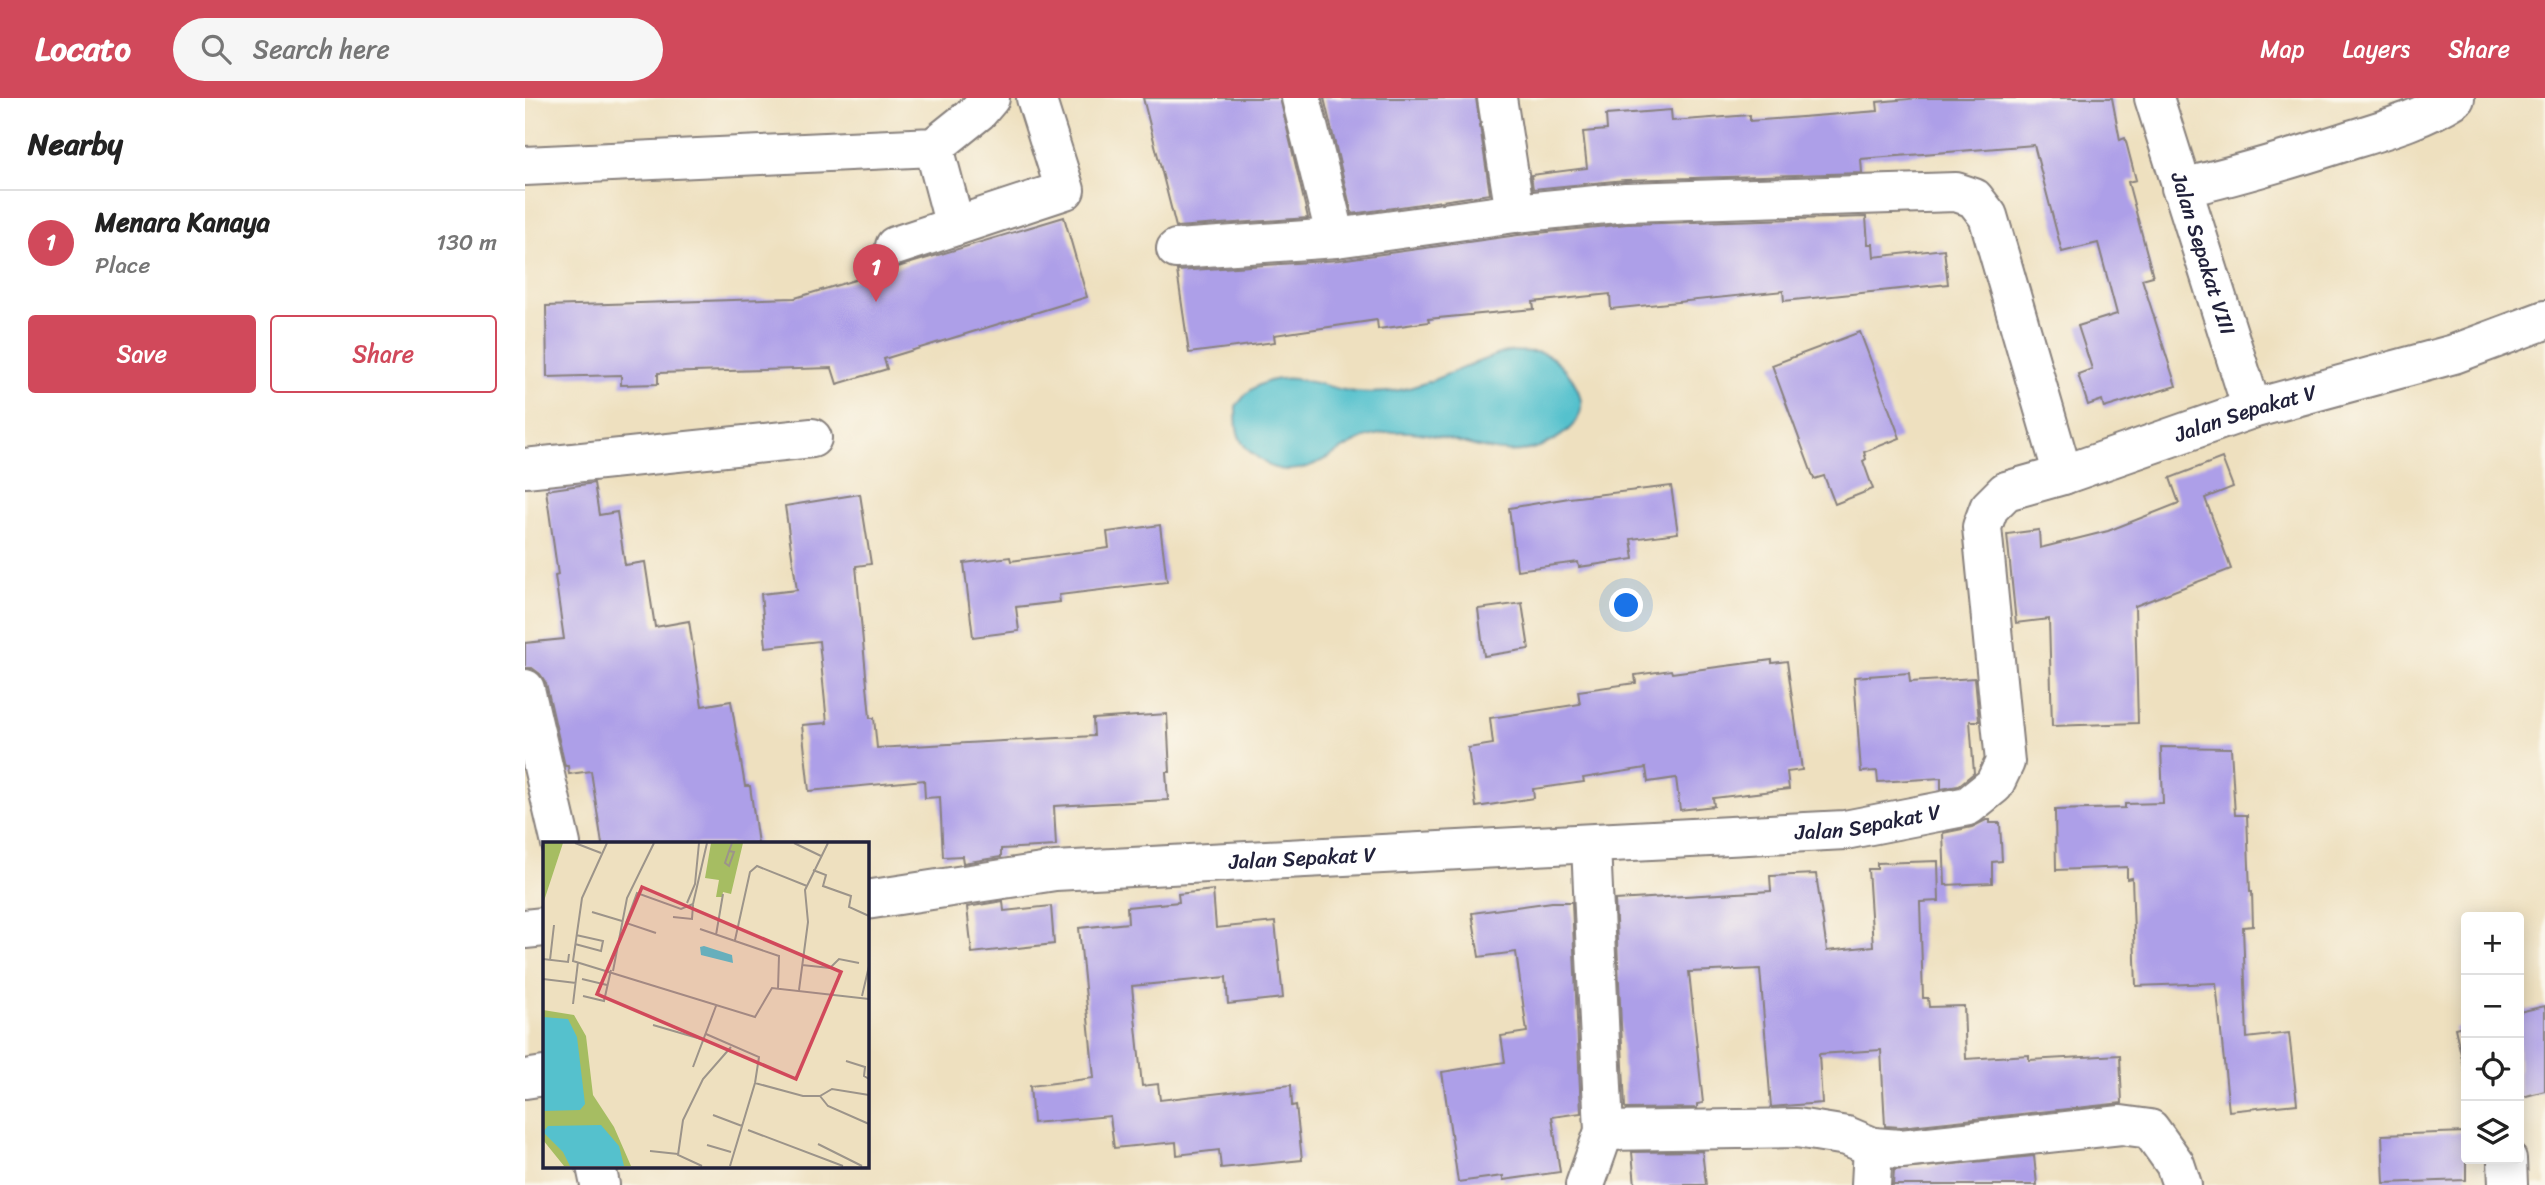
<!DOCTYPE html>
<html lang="en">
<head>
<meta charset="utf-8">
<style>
  :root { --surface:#fff; --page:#f6f6f6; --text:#222; --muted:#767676; --line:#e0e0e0; --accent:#d1495b }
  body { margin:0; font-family:Sriracha,sans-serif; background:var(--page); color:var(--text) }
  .controls { position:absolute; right:21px; bottom:21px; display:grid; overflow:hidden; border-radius:7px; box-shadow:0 4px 18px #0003 }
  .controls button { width:63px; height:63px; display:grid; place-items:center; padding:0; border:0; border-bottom:2px solid var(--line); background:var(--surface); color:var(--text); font:35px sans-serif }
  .you { position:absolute; left:1102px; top:508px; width:24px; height:24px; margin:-18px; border:5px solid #fff; border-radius:50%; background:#1a73e8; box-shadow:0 0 0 10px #1a73e833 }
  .badge { display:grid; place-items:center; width:46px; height:46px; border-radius:50%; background:var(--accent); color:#fff; font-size:23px; font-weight:700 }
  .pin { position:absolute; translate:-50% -58px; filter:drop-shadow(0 2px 4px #0008) }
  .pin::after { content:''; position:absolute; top:37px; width:24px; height:21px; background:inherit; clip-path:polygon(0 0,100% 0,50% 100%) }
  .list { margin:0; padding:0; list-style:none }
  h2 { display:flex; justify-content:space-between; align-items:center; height:91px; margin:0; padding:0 28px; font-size:30px }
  h2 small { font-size:23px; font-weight:400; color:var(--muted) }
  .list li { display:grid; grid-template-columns:46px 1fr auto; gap:21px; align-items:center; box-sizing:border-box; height:105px; padding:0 28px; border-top:2px solid var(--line) }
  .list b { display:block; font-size:26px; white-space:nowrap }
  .list p { margin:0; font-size:23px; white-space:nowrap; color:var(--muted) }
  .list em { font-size:23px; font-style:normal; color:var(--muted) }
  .actions { display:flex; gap:14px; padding:21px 28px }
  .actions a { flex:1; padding:16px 0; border:2px solid var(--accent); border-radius:7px; text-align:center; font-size:24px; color:var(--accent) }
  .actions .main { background:var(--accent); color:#fff }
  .icon { flex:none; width:38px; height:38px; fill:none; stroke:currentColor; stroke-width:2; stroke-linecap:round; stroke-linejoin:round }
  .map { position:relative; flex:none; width:2020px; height:1087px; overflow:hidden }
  header { display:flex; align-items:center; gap:42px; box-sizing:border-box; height:98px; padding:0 35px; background:var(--accent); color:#fff }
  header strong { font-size:33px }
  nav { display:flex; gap:38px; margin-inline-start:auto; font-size:24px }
  .search { width:490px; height:63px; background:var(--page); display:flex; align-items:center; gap:18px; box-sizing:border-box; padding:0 24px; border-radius:38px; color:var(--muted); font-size:26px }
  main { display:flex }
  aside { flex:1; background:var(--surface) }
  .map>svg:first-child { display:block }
</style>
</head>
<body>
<header>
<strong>Locato</strong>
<div class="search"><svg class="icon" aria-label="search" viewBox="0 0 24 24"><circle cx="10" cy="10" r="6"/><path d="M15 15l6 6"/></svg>Search here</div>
<nav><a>Map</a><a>Layers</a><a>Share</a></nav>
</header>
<main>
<aside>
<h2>Nearby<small></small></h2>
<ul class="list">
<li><span class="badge">1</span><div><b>Menara Kanaya</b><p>Place</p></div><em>130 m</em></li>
</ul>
<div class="actions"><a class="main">Save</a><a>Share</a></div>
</aside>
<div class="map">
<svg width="2020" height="1087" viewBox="0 0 2020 1087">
  <rect width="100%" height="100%" fill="#fbf7ec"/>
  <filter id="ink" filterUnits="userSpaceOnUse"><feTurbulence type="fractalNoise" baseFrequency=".0143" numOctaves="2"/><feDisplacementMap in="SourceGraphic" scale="14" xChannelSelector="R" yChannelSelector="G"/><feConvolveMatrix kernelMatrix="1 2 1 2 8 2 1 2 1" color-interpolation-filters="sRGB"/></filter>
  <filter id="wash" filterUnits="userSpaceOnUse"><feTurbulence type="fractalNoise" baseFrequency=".00686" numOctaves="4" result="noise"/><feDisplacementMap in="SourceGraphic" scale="28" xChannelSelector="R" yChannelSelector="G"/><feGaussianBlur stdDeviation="1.57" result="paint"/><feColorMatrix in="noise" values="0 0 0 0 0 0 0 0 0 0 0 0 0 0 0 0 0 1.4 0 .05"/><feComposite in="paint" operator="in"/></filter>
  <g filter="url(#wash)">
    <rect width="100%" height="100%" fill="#eee0bf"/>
    <path fill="#55c1cd" stroke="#3c7284" stroke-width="2" d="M985,253C995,254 1007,253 1017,255C1038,261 1064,297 1054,318C1047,332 1031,342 1017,348C967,367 919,330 870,334C859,335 843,338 833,343C807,355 781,379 750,370C743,369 737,362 732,359C711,345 711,331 711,308C716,303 720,296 726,292C756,270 787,285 819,292C832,295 849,295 862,294C899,291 946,263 985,253Z"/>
    <g id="blocks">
      <g fill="#ad9fe8">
        <path d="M618,0H755L783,120L651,129Z"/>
        <path d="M799,0H951L965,96L827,116Z"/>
        <path d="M1394,0H1587L1595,42L1600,40L1611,82L1603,84L1628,178L1617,181L1651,288L1579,310L1577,302L1563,307L1553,276L1567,271L1553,228L1592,216L1573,145L1537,154L1509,47L1336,61L1337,75L1100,82L1008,91L1006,77L1062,70L1058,34L1082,32L1081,17L1146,12L1147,23L1225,17V23L1353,13L1352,4Z"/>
        <path d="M539,119L562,199L359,261L362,271L312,286L307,270L133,275V286L96,287V277L22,279L21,208L270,200Z"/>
        <path d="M1341,119L1343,146H1348L1349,159L1419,151L1423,186L1259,203L1258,193L1086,211L1085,196L1008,204L1009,211L903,221L904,224L853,231L852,222L749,237L750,244L664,255L652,173L814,162L993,137L1102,126Z"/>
        <path d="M1335,234L1375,340L1339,354L1341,361L1338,363L1348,391L1310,406L1299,378L1289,381L1247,267Z"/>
        <path d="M1697,360L1708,389L1680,400L1706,471L1610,508L1613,625L1527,628L1524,521L1491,525L1482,436L1514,432L1515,450L1583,433L1654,405L1645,380Z"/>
        <path d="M69,385L74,417L92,414L100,467L120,464L130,529L164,523L177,608L206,603L220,688H225L233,746H77L66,673L44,676L43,668H40L21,585L15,576L7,570H0V545L39,541L30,478L33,477L21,392Z"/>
        <path d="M1146,388L1153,435L1106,441L1109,461L1054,469L1053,464L992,472L984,410L1044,400Z"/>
        <path d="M335,396L346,466L331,468L345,620H349L352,650L569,638L568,621L642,616L645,674H641L643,702L529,708L531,748L476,751V759L438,765L437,758L418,759L415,699L400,700L399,682L284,693L277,627L302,625L294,543L241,549L236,496L272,492L260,408Z"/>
        <path d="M635,427L642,484L534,497L535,504L491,509L494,533L448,539L439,465L485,459L486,463L584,450L582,434Z"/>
        <path d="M997,505L1004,551L959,558L953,511Z"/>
        <path d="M1247,562V565L1262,563L1277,672L1262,674L1264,691L1188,700L1189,708L1155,712L1151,680L1123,684L1121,670L1058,680L1059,684L1008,691L1009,700L951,709L943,650L968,646L965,620L1055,606L1053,593L1111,585L1110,577L1146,572L1147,575Z"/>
        <path d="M1384,575L1385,584L1450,580L1454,623H1445L1449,675L1433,688L1416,691V680L1353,684L1352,673L1336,674L1329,579Z"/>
        <path d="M1636,649L1706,650L1710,717H1722L1725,794H1727L1728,828L1718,829L1722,940L1764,935L1772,1006L1704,1013L1691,885L1611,888L1607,780L1602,781V769L1531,772L1530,712L1600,710V706L1638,705Z"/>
        <path d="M1461,722H1465V725H1475L1477,763L1467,764V785L1420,787L1418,735L1447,729Z"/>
        <path d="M1413,763L1414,803L1395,804L1398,900H1403L1404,909L1439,908L1441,961L1504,957V962L1595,957L1597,1005L1376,1029L1360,1028L1356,952L1294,956L1297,1005L1246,1009L1235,871L1164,874L1178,1005L1172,1006V1010L1102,1011L1100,1009L1090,802L1246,793L1245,778L1291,776L1302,853L1348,848L1343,771H1352V765Z"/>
        <path d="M688,792L691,830L750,824L758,900L703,906L701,879L607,888L617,988L633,986L635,1002L766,987L767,1008L771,1007L777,1062L696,1070L694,1052L652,1057L651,1044L589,1050L585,1018L508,1025L505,988L569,980L554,830L603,825L602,809L654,804L653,796Z"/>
        <path d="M478,803L479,813L526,808L529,846L447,855L442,809Z"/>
        <path d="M1027,804H1047L1056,1015L1027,1019L1035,1074L978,1082V1078L933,1084L917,974L980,964L976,938L1002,934L991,854L954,859L947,815Z"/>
        <path d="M2020,908V993L1994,1000V914Z"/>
        <path d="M1941,927V978L1930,930Z"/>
        <path d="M1941,1034V1082L1859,1085L1857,1037Z"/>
        <path d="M1177,1053L1181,1087H1110L1107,1054Z"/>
        <path d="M1509,1058L1512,1087H1368L1369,1072Z"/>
      </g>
    </g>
  </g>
  <g filter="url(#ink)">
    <use href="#blocks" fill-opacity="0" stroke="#88817d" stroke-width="2"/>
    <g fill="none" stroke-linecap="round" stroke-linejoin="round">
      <g stroke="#88817d" stroke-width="42">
        <g id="minor">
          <path d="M776,0L811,140"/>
          <path d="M972,0L990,115"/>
          <path id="s1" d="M1629,0L1727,311"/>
          <path d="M409,49L430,128"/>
          <path d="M0,68L409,49L454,13L465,0"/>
          <path d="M1656,90C1710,78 1763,62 1816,45C1854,33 1896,22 1930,0"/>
          <path d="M370,148L540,92L511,0"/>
          <path d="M651,151L811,140L990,115L1101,104L1431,94L1449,100L1463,118L1538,377"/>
          <path d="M0,370L287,340"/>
          <path d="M0,591L36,746"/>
          <path id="s2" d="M341,802L530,773L1320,732L1443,708L1469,687L1480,664L1457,429L1464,410L1481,393L1538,377L1727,311L1929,256L2020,222"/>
          <path d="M0,831L19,829"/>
          <path d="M0,981L19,978"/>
          <path d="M1079,1033L1272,1030L1322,1038L1348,1049L1376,1051L1596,1027L1625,1031L1650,1066L1657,1087"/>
          <path d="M1982,1061L1983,1087"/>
          <path d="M71,1068L75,1087"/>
          <path d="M1060,1087L1079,1033L1066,747"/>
          <path d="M1346,1087L1348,1049"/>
        </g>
      </g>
      <use href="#minor" stroke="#fff" stroke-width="38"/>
    </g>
  </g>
  <g text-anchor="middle" stroke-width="5" stroke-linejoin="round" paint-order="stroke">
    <g font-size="21" fill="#22223b" stroke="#fbf7ec">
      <text dy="7" stroke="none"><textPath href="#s1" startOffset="163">Jalan Sepakat VIII</textPath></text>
      <text dy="7" stroke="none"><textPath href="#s2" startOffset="1699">Jalan Sepakat V</textPath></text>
      <text dy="7" stroke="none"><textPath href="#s2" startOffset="1006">Jalan Sepakat V</textPath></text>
      <text dy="7" stroke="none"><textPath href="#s2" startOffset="439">Jalan Sepakat V</textPath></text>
    </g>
  </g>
  <g transform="translate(18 744)">
    <rect width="326" height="326" fill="#eee0bf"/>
    <path d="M0,1H20L0,62ZM168,1H200L188,52L180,50L179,55H173L176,38L162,36ZM0,168L31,173L43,194L50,253L71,285L88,324H21L0,298Z" fill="#a6bd62"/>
    <path d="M161,104L189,113L190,121L158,113L157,105ZM0,175L25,177L34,195L42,262L37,268L0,269ZM58,283L76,304L81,324H27L20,310L0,290L5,284Z" fill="#55c1cd"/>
    <path fill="none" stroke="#9c948a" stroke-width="2" d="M32,1L58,11M64,1L39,56L30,119L212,175L229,146L326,157M251,1L278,14M186,9L191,10L186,24L182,21L186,9L189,1M270,28L283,33L280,44L308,54L306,65L326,74M144,61L152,42L156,1M49,70L79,79M130,75L149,77L150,63M157,87L236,114L235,147M113,91L83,81L94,51L138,67L150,62L164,1M173,93L180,52M192,98L207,30L214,24L264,44M32,102L58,109L60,99L33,93M0,117L25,120L26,112M7,118L11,83M259,123L287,126L296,117L316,121M70,129L84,56L111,1M0,137L33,141M39,137L64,143M256,148L265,80L262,48L285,1M40,154L61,159L68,128M319,154L326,124M30,162L35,120M110,183L158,197M163,192L216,215L212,241M303,219L322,225L321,234L326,237M150,225L173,164M277,254L285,264L326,282M170,273L199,284M205,288L300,324M275,302L319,324M164,303L188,310M107,309L135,312M159,324L135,313L140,278L160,237L188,205M187,324L212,241L260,254H277L289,247L326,253"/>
    <path fill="#d1495b" fill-opacity="0.15" stroke="#d1495b" stroke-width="3.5" d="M99,45L298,130L253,237L54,152Z"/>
    <rect width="326" height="326" fill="none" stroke="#22223b" stroke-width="3.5"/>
  </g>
</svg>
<div class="controls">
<button>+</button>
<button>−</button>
<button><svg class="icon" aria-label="locate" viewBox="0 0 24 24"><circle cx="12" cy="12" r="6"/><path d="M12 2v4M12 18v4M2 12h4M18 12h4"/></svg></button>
<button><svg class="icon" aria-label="layers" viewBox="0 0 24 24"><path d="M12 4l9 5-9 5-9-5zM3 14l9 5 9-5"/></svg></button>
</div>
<div class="you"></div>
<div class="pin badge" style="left:351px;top:204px">1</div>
</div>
</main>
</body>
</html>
